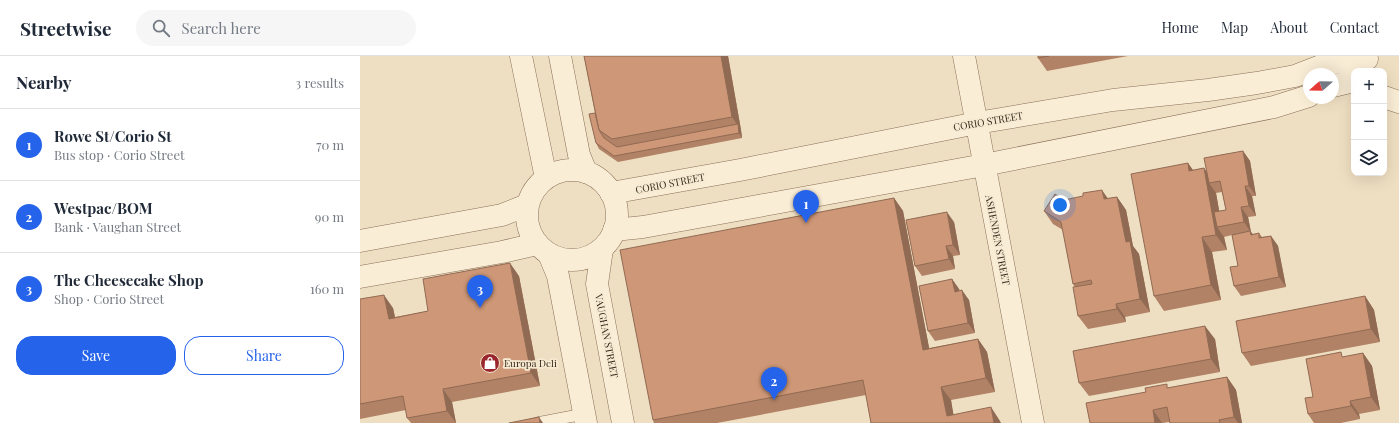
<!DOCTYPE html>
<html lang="en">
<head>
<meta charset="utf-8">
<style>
  :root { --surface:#fff; --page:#f6f6f7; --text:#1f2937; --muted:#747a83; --line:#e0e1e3; --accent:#2563eb }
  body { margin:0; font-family:"Playfair Display",serif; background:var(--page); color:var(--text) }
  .controls { position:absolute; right:12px; top:12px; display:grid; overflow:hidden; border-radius:8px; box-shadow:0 4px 16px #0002 }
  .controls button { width:36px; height:36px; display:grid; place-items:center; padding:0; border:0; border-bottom:1px solid var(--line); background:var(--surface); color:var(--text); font:20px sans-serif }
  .compass { position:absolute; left:943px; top:12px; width:36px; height:36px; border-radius:50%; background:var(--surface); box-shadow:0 4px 16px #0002; rotate:250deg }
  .you { position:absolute; left:700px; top:149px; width:14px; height:14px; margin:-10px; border:3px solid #fff; border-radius:50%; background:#1a73e8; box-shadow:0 0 0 6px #1a73e833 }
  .badge { display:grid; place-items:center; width:26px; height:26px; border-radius:50%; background:var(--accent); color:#fff; font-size:13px; font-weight:700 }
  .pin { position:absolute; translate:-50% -33px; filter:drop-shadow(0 1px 2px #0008) }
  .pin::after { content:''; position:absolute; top:21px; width:14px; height:12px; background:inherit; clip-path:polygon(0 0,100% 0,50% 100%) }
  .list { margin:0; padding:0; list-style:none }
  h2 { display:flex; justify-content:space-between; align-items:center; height:52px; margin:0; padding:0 16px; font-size:17px }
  h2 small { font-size:13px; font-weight:400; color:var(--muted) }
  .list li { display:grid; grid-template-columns:26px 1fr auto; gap:12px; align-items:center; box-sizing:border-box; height:72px; padding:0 16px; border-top:1px solid var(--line) }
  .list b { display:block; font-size:15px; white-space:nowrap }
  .list p { margin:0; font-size:13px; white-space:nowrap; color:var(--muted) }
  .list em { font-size:13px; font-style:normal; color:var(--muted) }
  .actions { display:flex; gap:8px; padding:12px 16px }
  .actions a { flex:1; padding:9px 0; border:1px solid var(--accent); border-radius:16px; text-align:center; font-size:14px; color:var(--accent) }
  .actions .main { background:var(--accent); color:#fff }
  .icon { flex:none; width:22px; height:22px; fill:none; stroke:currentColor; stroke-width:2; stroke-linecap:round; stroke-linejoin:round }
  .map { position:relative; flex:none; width:1039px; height:367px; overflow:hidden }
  header { display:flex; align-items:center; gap:24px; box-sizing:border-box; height:56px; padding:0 20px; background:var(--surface); border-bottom:1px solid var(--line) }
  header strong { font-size:19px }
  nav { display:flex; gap:22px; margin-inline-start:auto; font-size:14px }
  .search { width:280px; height:36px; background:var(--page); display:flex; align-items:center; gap:10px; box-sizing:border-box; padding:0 14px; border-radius:22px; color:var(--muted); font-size:15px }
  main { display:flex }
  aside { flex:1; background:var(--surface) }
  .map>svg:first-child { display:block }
</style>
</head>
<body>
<header>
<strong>Streetwise</strong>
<div class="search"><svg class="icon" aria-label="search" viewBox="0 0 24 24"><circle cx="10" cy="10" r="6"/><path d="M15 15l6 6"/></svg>Search here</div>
<nav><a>Home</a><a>Map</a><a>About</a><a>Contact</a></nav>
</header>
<main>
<aside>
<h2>Nearby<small>3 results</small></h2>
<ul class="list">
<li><span class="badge">1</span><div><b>Rowe St/Corio St</b><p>Bus stop · Corio Street</p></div><em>70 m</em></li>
<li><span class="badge">2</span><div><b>Westpac/BOM</b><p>Bank · Vaughan Street</p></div><em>90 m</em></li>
<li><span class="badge">3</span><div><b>The Cheesecake Shop</b><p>Shop · Corio Street</p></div><em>160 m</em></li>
</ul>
<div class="actions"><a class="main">Save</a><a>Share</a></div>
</aside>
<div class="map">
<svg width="1039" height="367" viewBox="0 0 1039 367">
  <rect width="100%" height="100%" fill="#efdfc2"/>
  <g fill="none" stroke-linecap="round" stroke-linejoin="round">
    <g stroke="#8a7059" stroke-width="12">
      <path id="service" d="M177,367L224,358"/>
    </g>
    <g stroke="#8a7059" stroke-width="23">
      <g id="minor">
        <path d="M161,0L186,122"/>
        <path d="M200,0L219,99L226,116"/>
        <path d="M604,0L673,367"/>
        <path d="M973,30L994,25"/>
        <path d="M1024,41L1039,46"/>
        <circle cx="212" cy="159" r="45"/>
        <path d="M251,137L380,114L617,67L753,44L848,34L897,27L935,20L966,8L1007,3"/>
        <path d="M254,174L283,171L624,109L914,51L949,40"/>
        <path d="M0,185L142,159L167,149"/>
        <path d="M242,193L237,228L263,367"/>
        <path d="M189,198L198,220L226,367"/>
        <path d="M0,221L142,196L177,188"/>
      </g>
    </g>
    <use href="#service" stroke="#faedd6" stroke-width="11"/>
    <use href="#minor" stroke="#faedd6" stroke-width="22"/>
  </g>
  <g fill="#b18266" fill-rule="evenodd">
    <path d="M224,0H368L381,74L382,82L258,106L239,93L236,87L235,57Z"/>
    <path d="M678,0H768L687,15L678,2Z"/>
    <path d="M883,95L890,105L896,140H892L896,160L888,161L891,176L893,178L899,177L902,181L911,180L918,190L926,231L881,240L874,230L878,210L872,179L864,181L867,194L852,196L861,244L804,255L794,240L828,107L833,114L844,112L847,117ZM862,136L866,154L859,155L856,137Z"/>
    <path d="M757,141L766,154L773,190L779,198L790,256L765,261L766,266L728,273L718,260L715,231L713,228L703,174L693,168L684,155Z"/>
    <path d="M534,142L543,155L569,292L618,283L627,296L635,336L591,344L593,359L640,365L511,367L506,339L357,367H294L293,364Z"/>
    <path d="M594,166L600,199L593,200L595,213L562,220L555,210Z"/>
    <path d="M159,220L180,330L92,346L96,367H51L47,362L46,354L0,363V243L33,252L35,261L68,255Z"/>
    <path d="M592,223L599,233L600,235L609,244L615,277L575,285L568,275Z"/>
    <path d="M1005,240L1014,254L1020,286L891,310L882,297Z"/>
    <path d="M855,283L860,316L729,340L719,327Z"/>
    <path d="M1003,297L1012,310L1020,354L999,358L1000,363L981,367H954L948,358L953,341L984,301Z"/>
    <path d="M867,321L876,334L882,367H810L809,366L803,367H730L809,332Z"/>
  </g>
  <g fill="#906a53">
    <path d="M361,0H368L381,74L372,61Z"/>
    <path d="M378,68L381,74L382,82L379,77Z"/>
    <path d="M883,95L890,105L896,140L889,130Z"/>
    <path d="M828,107L838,122L829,115Z"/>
    <path d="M844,112L854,126L849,127L856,137L862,170L857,171L864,181L867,194L856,179Z"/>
    <path d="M885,130L892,140L896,160L889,150Z"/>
    <path d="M742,134L751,147L744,143Z"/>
    <path d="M757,141L766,154L773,190L779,198L790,256L780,243L766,186Z"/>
    <path d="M534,142L543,155L572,307L563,294Z"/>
    <path d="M881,151L888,161L891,176L897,185L891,179L890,175L884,166Z"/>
    <path d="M587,156L594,166L600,199L593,189Z"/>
    <path d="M911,180L918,190L926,231L919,221Z"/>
    <path d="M842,181L852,196L861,244L851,229Z"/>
    <path d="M586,190L593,200L595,213L589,203Z"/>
    <path d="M150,207L159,220L180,330L171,317Z"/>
    <path d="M592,223L599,233L602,246L595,236Z"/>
    <path d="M602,234L609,244L615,277L608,267Z"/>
    <path d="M24,239L33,252L38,276L29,263Z"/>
    <path d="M1005,240L1014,254L1020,286L1011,273Z"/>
    <path d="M756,248L765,261L766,266L757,253Z"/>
    <path d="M845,270L855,283L860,316L851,303Z"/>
    <path d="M618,283L627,296L635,336L626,322Z"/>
    <path d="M1003,297L1012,310L1020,354L1011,341Z"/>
    <path d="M867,321L876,334L882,367H878L874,361Z"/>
    <path d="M581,331L591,344L595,367L587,360Z"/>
    <path d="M83,333L92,346L96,367L87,355Z"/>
    <path d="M990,345L999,358L1000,363L991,350Z"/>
    <path d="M631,351L640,365L641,367H634Z"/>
    <path d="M793,354L802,367H795Z"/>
    <path d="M179,361L183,367H180Z"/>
  </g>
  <g fill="#ce9777" stroke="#906a53">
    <path d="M224,0H361L372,61L252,83L239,74Z"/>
    <path d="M678,0H689L678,2Z"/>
    <path d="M235,57L239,74L244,82L257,91L378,68L379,77L254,100L236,87L229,58Z"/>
    <path d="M883,95L889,130H885L889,150L881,151L884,166L857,171L854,156L866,154L860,125L849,127L844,102Z"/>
    <path d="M828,107L829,115L844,112L856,179L842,181L851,229L794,240L771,118Z"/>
    <path d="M742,134L744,143L757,141L766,186L770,185L780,243L756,248L757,253L718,260L713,231L732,228L731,224L713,228L701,166L684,155L695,138L704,144L723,140V137Z"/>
    <path d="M534,142L563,294L618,283L626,322L581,331L587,360L631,351L634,367H511L503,324L293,364L260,194Z"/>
    <path d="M587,156L593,189L586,190L589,203L555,210L546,164Z"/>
    <path d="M890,175L891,179L899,177V182L911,180L919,221L874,230L870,211L878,210L872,179Z"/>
    <path d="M150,207L171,317L83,333L87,355L47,362L43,340L0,348V243L24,239L29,263L68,255L63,223Z"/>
    <path d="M592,223L595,236L602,234L608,267L568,275L559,230Z"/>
    <path d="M1005,240L1011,273L882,297L876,265Z"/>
    <path d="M845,270L851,303L719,327L713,295Z"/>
    <path d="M981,296L982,301L1003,297L1011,341L990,345L991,350L948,358L945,342L953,341L946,303Z"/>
    <path d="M867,321L874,361L859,364L860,367H810L807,351L793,354L795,367H730L726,347L786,336L785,332L807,328V332Z"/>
    <path d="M179,361L180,367H149Z"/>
  </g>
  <defs>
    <g id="shop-disc" transform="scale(1)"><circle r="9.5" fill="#9b272e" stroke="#f6ead2"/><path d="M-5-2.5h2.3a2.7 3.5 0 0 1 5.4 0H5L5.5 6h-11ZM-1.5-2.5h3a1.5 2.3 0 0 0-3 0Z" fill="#fff"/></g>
  </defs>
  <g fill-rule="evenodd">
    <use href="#shop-disc" x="130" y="307"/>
  </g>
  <g text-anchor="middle" stroke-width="3.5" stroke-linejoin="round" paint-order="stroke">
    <g font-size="10" fill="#39291d" stroke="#f6ead2">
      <text transform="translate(628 65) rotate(-10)" y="4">CORIO STREET</text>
      <text transform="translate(310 127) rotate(-11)" y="4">CORIO STREET</text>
      <text transform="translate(638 184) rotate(79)" y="4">ASHENDEN STREET</text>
      <text transform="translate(247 280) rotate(79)" y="4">VAUGHAN STREET</text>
    </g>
    <g font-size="10" fill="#39291d" stroke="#f6ead2" text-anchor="start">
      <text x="144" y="311">Europa Deli</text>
    </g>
  </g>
</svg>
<div class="controls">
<button>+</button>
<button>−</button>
<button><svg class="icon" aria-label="layers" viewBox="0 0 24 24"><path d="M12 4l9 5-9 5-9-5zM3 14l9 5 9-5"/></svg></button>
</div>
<svg class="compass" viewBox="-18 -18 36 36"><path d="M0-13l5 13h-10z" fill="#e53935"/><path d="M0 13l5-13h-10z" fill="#747a83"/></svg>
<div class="you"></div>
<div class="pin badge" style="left:446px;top:167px">1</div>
<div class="pin badge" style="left:414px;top:344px">2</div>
<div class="pin badge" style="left:120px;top:252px">3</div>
</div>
</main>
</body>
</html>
